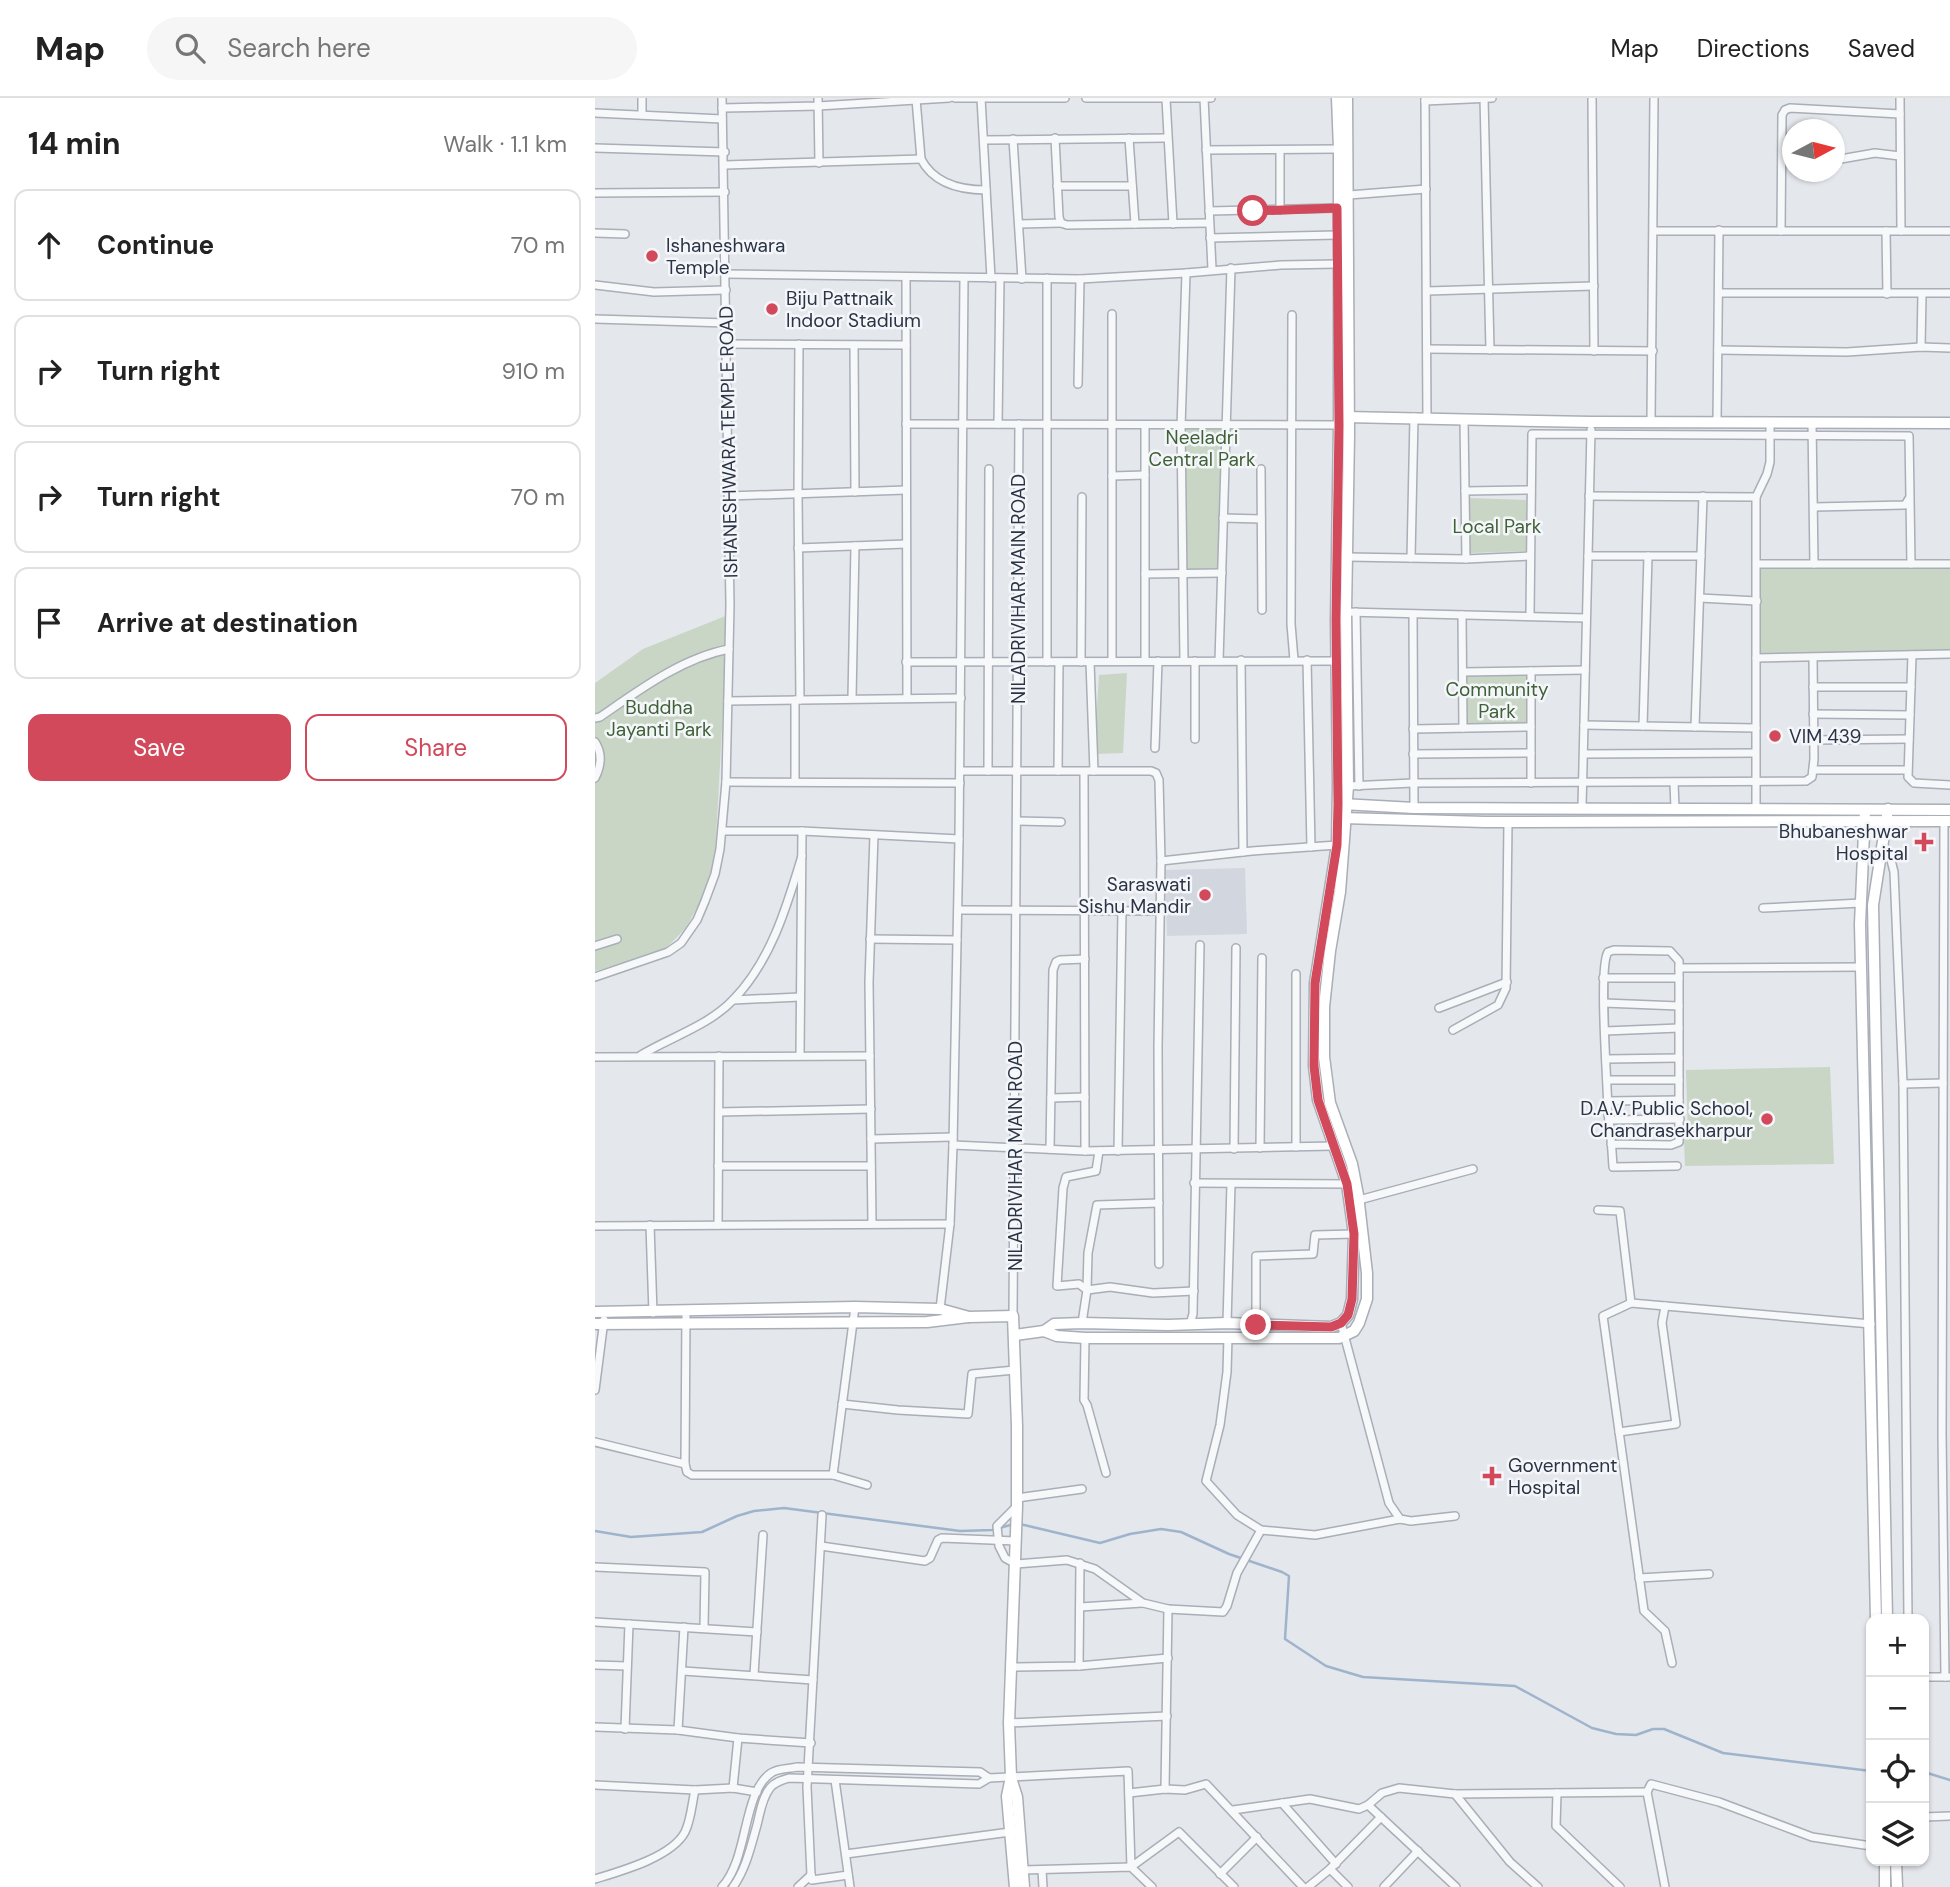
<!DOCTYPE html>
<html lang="en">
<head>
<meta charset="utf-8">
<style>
  :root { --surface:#fff; --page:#f6f6f6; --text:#222; --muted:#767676; --line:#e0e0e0; --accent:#d1495b }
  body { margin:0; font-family:"DM Sans",sans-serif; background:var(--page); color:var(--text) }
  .controls { position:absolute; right:21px; bottom:21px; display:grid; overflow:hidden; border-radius:14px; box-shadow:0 2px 5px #0004 }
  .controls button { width:63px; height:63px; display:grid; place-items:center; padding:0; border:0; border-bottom:2px solid var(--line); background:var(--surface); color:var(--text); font:35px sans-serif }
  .compass { position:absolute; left:1187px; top:21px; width:63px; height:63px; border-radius:50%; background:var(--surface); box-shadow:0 2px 5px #0004; rotate:83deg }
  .stop { position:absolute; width:21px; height:21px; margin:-16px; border:5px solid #d1495b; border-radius:50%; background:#fff }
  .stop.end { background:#d1495b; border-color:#fff; box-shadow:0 2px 7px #0008 }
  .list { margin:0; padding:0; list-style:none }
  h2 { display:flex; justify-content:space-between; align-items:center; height:91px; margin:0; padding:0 28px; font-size:30px }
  h2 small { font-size:23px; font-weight:400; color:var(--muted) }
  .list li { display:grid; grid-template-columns:46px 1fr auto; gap:21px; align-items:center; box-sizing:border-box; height:112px; margin:0 14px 14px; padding:0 14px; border:2px solid var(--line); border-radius:14px }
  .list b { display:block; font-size:26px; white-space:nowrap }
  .list em { font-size:23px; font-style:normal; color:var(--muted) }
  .actions { display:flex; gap:14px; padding:21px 28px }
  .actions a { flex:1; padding:16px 0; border:2px solid var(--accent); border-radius:14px; text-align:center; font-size:24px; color:var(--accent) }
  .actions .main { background:var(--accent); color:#fff }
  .icon { flex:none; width:38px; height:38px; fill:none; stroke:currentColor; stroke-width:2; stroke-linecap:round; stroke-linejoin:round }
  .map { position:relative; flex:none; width:1355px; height:1789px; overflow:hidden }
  header { display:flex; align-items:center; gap:42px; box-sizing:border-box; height:98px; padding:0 35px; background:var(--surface); border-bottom:2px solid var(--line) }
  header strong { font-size:33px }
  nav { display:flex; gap:38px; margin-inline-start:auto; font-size:24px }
  .search { width:490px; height:63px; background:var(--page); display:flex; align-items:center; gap:18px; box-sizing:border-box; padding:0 24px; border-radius:38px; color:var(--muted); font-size:26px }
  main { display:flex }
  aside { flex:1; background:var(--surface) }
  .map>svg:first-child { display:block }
</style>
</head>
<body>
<header>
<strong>Map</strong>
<div class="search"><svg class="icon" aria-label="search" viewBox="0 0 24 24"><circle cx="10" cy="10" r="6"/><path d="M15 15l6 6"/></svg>Search here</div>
<nav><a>Map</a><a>Directions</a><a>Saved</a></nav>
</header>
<main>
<aside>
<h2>14 min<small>Walk · 1.1 km</small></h2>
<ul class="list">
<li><svg class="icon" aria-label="ahead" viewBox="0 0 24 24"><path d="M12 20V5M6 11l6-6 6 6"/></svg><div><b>Continue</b></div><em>70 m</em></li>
<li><svg class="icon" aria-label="right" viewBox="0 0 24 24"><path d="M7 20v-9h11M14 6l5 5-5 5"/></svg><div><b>Turn right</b></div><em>910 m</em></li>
<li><svg class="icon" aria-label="right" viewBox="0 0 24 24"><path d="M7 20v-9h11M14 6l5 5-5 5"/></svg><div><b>Turn right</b></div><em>70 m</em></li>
<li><svg class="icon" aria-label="arrive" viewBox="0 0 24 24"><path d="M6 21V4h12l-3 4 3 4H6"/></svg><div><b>Arrive at destination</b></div></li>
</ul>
<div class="actions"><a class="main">Save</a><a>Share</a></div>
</aside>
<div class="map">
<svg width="1355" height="1789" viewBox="0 0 1355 1789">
  <rect width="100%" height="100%" fill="#e4e7ec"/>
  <path fill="#d2d6de" d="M650,770L652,836L572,838L570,772Z"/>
  <g fill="#c9d6c5">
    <path d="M631,328L627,475H588L586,329Z"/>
    <path d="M874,400L931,402V453L875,455Z"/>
    <path d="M1162,466L1355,467V556L1162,560Z"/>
    <path d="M133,517L120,760L107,800L91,830L71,850L28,866L0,873V585L48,551Z"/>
    <path d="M936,573V629L868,630V574Z"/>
    <path d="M532,575L528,655L499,656L504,577Z"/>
    <path d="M1235,969L1239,1066L1090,1068L1089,1041L1093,1040L1091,972Z"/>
  </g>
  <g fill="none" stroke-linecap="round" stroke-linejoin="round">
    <g stroke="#9fb4cc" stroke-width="2.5">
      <path d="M425,1426L505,1445L535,1436L566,1431L586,1434L634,1456L687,1474L694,1478L690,1541L731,1568L768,1579L920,1588L997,1630L1021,1636L1041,1637L1058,1631H1069L1128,1655L1276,1673"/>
      <path d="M0,1433L36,1439L107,1434L142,1418L159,1413L189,1410L365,1433L397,1432L419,1426"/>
      <path d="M1329,1674L1355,1682"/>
    </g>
    <g stroke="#a9aeb7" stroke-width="10">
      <g id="street">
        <path d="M223,0L224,65"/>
        <path d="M360,0H470"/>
        <path d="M386,0L396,180"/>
        <path d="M491,0H616"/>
        <path d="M609,0L617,171"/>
        <path d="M830,0L832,320"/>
        <path d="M889,0L895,252"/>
        <path d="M997,0L999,253"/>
        <path d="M1305,0L1306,133"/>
        <path d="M321,1L326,61C339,86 365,92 391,92"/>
        <path d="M571,1L578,126"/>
        <path d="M830,3L897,0"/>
        <path d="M127,10L223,8L354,0"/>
        <path d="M0,15L127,21"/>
        <path d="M47,17V0"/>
        <path d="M460,40L464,119L466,125L472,127L614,125"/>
        <path d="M534,40L540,126"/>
        <path d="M418,41L427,181"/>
        <path d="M389,42L572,40"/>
        <path d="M0,50L130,54"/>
        <path d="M611,52L744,51"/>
        <path d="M685,53V112"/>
        <path d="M1240,62L1280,55L1305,58"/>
        <path d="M130,67L326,61"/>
        <path d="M462,88H537"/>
        <path d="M0,95L130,94"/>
        <path d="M754,97L831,91"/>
        <path d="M614,113L742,110"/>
        <path d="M424,126L466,125"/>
        <path d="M1059,133H1355"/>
        <path d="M1186,133L1187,17L1190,12L1195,10L1305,16"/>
        <path d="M1291,133L1292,196"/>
        <path d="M0,135L30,136"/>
        <path d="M615,140L742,137"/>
        <path d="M131,176L485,181L591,175L686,167L743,166"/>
        <path d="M311,179L312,600"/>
        <path d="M452,180V564"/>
        <path d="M0,187L59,194L131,192"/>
        <path d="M832,193L999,188"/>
        <path d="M1124,195H1355"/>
        <path d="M517,216V563"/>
        <path d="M697,217L696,526L699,562"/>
        <path d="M0,221L132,225"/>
        <path d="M132,246L311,247"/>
        <path d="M204,246L203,396L205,602"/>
        <path d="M259,247L260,394"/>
        <path d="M1326,249L1327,196"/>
        <path d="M832,251L1058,253"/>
        <path d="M1123,252L1252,254L1326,249L1355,250"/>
        <path d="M483,286L485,181"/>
        <path d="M869,321L871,461"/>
        <path d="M1056,323L1059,0"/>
        <path d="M1122,323L1124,132"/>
        <path d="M1217,324L1219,466"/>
        <path d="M311,326L744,327"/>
        <path d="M403,326L405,180"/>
        <path d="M666,371L667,512"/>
        <path d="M517,378L550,377"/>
        <path d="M870,393L936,392"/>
        <path d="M134,398L311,392"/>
        <path d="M994,398L1161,399"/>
        <path d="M1315,401L1316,466"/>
        <path d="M628,420L666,421"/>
        <path d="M203,450L311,446"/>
        <path d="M993,458H1106"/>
        <path d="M752,459L871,461L935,458"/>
        <path d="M816,460L819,319"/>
        <path d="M1162,466H1355"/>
        <path d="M550,476L627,475"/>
        <path d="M1105,500L1162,503"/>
        <path d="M751,514L991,520"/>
        <path d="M761,514L764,688"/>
        <path d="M818,516L819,710"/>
        <path d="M867,517L868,630"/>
        <path d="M935,517L937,336L1314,338L1315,399L1310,407L1219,409"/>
        <path d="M1317,557L1313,679L1319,685L1355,687"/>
        <path d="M1161,560L1355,556"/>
        <path d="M646,562L648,754"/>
        <path d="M712,562L716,749"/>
        <path d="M550,563V328"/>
        <path d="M589,563L586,329L591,175"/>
        <path d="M600,563V641"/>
        <path d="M624,563L636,170"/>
        <path d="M311,564L741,563"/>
        <path d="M486,564L487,399"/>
        <path d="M495,564L499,673"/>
        <path d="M936,573V685"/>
        <path d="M868,574L990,572"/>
        <path d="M1218,589H1316"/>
        <path d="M257,600L260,448"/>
        <path d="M133,603L366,600"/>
        <path d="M1218,616L1315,617"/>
        <path d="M0,620L5,619C44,592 87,560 134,551"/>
        <path d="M989,627L1161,630"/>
        <path d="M1048,628L1053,458"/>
        <path d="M1100,629L1108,398"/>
        <path d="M818,631L936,629"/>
        <path d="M1219,642L1314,641"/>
        <path d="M0,644C8,656 6,668 0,680"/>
        <path d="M560,650L563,563"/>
        <path d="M818,656L936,655"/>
        <path d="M989,656L1160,655"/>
        <path d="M1218,672H1312"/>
        <path d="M365,673H556L561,675L564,682L566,763L563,949L564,1166"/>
        <path d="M393,673L394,371"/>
        <path d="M463,673L464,564"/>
        <path d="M489,674L490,1053"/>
        <path d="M131,684L365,685"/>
        <path d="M200,684V602"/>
        <path d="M1079,685L1080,710"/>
        <path d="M753,688L818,685L1211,683L1217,679L1219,661L1218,560"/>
        <path d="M987,709L996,332"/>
        <path d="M1161,711V399L1172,376L1175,364V324"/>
        <path d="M422,723L466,724"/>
        <path d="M1349,723L1347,1335L1350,1579"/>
        <path d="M127,733H207L364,741"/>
        <path d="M1288,747L1294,754L1299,774L1308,986L1313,1521"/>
        <path d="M566,763L657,753L742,747"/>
        <path d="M1168,810L1266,805"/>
        <path d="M363,812L565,813"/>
        <path d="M275,841L362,842"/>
        <path d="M0,848L22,841"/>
        <path d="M1084,870L1266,869"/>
        <path d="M0,879L73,854L86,845L102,822L110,803L120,776L125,751L131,684L135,507L127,0"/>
        <path d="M1008,880H1084"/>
        <path d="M138,902L205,899"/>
        <path d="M1009,905L1084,908"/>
        <path d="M844,910L912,884"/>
        <path d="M858,932L903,907L911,890L913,724"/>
        <path d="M1010,933L1084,930"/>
        <path d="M46,957C76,939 113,928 138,902C176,863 192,808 207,758"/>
        <path d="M205,957L207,733"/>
        <path d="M0,959L275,958"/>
        <path d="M1012,961L1084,960"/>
        <path d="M1012,982H1084"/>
        <path d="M1308,986L1348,985"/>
        <path d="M456,1000L490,999"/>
        <path d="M1013,1003L1084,1002"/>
        <path d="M124,1014L276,1011"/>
        <path d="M1014,1022L1085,1021"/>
        <path d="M276,1041L358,1039"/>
        <path d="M1016,1046L1076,1047L1084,1044V863L1075,853L1019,852L1013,854C1003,869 1013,989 1013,1016C1016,1034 1017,1052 1018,1069L1082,1068"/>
        <path d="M358,1047L490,1053L739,1048"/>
        <path d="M701,1049V876"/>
        <path d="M665,1050L667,860"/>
        <path d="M455,1051L458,872L461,864L465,862L490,861"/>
        <path d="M639,1051L641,850"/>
        <path d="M523,1053L527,813"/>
        <path d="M123,1068H276"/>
        <path d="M599,1085L752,1086"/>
        <path d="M764,1102L878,1071"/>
        <path d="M564,1105L502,1107L493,1155L492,1192L515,1189L558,1195L599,1193"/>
        <path d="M1003,1112L1025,1113L1036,1205"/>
        <path d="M277,1126L274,884L279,737"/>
        <path d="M55,1127L58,1215"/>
        <path d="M123,1127L124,958"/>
        <path d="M0,1128L355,1126"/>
        <path d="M345,1211L355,1126L358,1047L364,741L369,180"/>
        <path d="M91,1214L90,1366L92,1374L97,1377H238L272,1387"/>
        <path d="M418,1218L424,326"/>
        <path d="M487,1225L492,1192L484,1186L462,1188L468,1090L471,1079L501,1073L504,1053"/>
        <path d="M632,1225L636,1086"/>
        <path d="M746,1225L794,1405L805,1421L816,1423L860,1418"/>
        <path d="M595,1226L598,1216L605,847"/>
        <path d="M661,1227V1158L718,1156L720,1137L759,1136"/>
        <path d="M633,1239L632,1274L625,1327L611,1383L642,1417L666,1432L720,1437L805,1421"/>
        <path d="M490,1240L489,1302L492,1307L511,1375"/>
        <path d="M0,1292L9,1222"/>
        <path d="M247,1306L303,1312L373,1316L377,1276L420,1272"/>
        <path d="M1024,1334L1081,1326L1067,1225L1070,1208"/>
        <path d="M0,1344L90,1366"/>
        <path d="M238,1377L260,1209"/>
        <path d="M422,1400L487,1391"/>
        <path d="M422,1408L402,1428L404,1448L410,1460L421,1466L472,1462L500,1471L548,1505L573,1511L628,1514L632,1508L642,1475L666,1432"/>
        <path d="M226,1448L330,1463L335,1460L343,1442L347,1440L421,1443"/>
        <path d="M0,1469L110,1474L109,1530"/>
        <path d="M1044,1480L1114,1476"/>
        <path d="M485,1509L547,1505"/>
        <path d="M0,1524L162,1534"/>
        <path d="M1077,1565L1070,1533L1049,1513L1008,1218L1036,1205L1276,1226"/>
        <path d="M0,1567L32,1568"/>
        <path d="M484,1568L485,1465"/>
        <path d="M417,1569L484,1568L573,1560"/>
        <path d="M88,1573L218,1582"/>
        <path d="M159,1577L168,1437"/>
        <path d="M1329,1579H1355"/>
        <path d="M414,1625L572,1618"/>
        <path d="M0,1629L83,1632L143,1640L216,1645"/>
        <path d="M30,1631L34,1526"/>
        <path d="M83,1632L89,1529"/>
        <path d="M240,1682L255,1789"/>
        <path d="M0,1687L100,1692L138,1690L162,1694"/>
        <path d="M138,1690L143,1640"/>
        <path d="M570,1691L573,1511"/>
        <path d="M534,1695L570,1691L590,1692L611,1686L708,1789"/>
        <path d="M962,1695L961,1728L1025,1789"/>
        <path d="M860,1696L915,1764L943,1789"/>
        <path d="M687,1705L741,1766"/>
        <path d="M773,1707L861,1789"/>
        <path d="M638,1712L715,1701L764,1711L773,1707L787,1695L804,1690L860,1696L1052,1694"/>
        <path d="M1329,1719L1355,1718"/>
        <path d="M251,1756L415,1734"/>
        <path d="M735,1771L786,1719"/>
        <path d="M428,1772L536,1769L557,1789"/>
        <path d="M447,1772L448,1789"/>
        <path d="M625,1776L662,1739"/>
        <path d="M216,1777L212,1689L227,1417"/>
        <path d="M216,1777L217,1782L253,1777"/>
        <path d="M0,1781C26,1773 77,1759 90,1734C96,1722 97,1705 100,1692"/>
        <path d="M127,1789C154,1760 147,1695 176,1675C183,1670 194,1671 202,1669L385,1674L394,1680"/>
        <path d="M138,1789C151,1771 156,1748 162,1727C165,1715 167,1700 175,1690C180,1684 187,1682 194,1680L384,1686L394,1680L533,1673L536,1769L584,1734L639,1789"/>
        <path d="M203,1789L216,1777"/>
        <path d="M713,1789L735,1771L753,1789"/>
        <path d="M789,1789L823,1753"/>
        <path d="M1070,1789L1052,1694L1056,1686L1124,1704L1217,1739L1276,1748"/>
      </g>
    </g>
    <g stroke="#a9aeb7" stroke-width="13">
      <g id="secondary">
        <path d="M750,319L996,324L1355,325"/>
        <path d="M747,706L819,710L1355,712"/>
        <path d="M1270,712L1265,826L1281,1521"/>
        <path d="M747,720L890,724L1355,723"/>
        <path d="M0,1214L260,1209L345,1211L374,1219L418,1218L422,1328V1408L414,1625L416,1679L412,1698L420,1789"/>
        <path d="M0,1226L332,1224L373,1219"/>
        <path d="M449,1233L462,1238L490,1240H744L759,1233L764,1225L772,1201V1175L763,1097L757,1066L735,1005L729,959V909L735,853L745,794L753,688L751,514L754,337L752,0"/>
        <path d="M420,1237L449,1233L459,1226L487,1225L573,1227L632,1225L736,1229L746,1225L753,1217L757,1201L759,1136L752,1086L723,1002L719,968L720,885L742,747L743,686L741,522L744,327V51L742,0"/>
        <path d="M1292,1521L1278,807L1293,711"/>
        <path d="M416,1680L422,1699L429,1789"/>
        <path d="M1301,1763L1302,1789"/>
        <path d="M1290,1789V1763"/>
      </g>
    </g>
    <use href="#street" stroke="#f7f8fa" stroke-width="7"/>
    <use href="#secondary" stroke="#fff" stroke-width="10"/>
  </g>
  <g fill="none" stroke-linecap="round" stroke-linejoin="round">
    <path stroke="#d1495b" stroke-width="9" d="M658,113L742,110L744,327L741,522L743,706L742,747L720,885L719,968L723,1002L752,1086L759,1136L757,1201L753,1217L746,1225L736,1229L661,1227"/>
  </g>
  <g fill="#d1495b" stroke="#f4f6f9" stroke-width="2.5">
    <circle cx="57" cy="158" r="7"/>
    <circle cx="177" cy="211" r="7"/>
    <circle cx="1180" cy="638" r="7"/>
    <path d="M1325.5 733.5h7v7h7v7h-7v7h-7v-7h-7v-7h7z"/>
    <circle cx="610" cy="797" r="7"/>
    <circle cx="1172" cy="1021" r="7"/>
    <path d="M893.5 1367.5h7v7h7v7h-7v7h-7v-7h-7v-7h7z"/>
  </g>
  <g text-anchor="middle" stroke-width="5" stroke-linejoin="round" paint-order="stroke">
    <g font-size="19" fill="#2b3445" stroke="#f4f6f9" text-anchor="start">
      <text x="71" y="154">Ishaneshwara<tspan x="71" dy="22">Temple</tspan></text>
      <text x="191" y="207">Biju Pattnaik<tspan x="191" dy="22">Indoor Stadium</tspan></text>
      <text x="1194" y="645">VIM 439</text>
      <text x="1313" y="740" text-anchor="end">Bhubaneshwar<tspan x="1313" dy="22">Hospital</tspan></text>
      <text x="596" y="793" text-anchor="end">Saraswati<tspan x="596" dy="22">Sishu Mandir</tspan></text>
      <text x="1158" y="1017" text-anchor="end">D.A.V. Public School,<tspan x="1158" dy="22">Chandrasekharpur</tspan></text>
      <text x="913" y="1374">Government<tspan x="913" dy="22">Hospital</tspan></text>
    </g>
    <g font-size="19" fill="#3f6138" stroke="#f4f6f9">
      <text x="607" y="346">Neeladri<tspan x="607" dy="22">Central Park</tspan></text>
      <text x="902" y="435">Local Park</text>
      <text x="902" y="598">Community<tspan x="902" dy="22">Park</tspan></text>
      <text x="64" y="616">Buddha<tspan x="64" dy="22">Jayanti Park</tspan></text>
    </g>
    <g font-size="19" fill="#2b3445" stroke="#f4f6f9">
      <text transform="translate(133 344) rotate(-91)" y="7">ISHANESHWARA TEMPLE ROAD</text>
      <text transform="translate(423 491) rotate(-90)" y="7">NILADRIVIHAR MAIN ROAD</text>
      <text transform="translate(420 1058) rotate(-90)" y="7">NILADRIVIHAR MAIN ROAD</text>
    </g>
  </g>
</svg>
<div class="controls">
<button>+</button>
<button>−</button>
<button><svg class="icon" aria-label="locate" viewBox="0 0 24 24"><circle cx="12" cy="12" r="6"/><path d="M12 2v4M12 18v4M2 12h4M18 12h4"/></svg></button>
<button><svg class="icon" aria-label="layers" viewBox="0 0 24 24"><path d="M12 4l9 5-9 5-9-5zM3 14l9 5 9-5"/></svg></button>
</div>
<svg class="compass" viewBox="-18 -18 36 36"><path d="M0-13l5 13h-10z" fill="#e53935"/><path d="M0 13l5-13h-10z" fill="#767676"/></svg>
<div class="stop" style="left:658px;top:113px"></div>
<div class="stop end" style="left:661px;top:1227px"></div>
</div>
</main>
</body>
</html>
